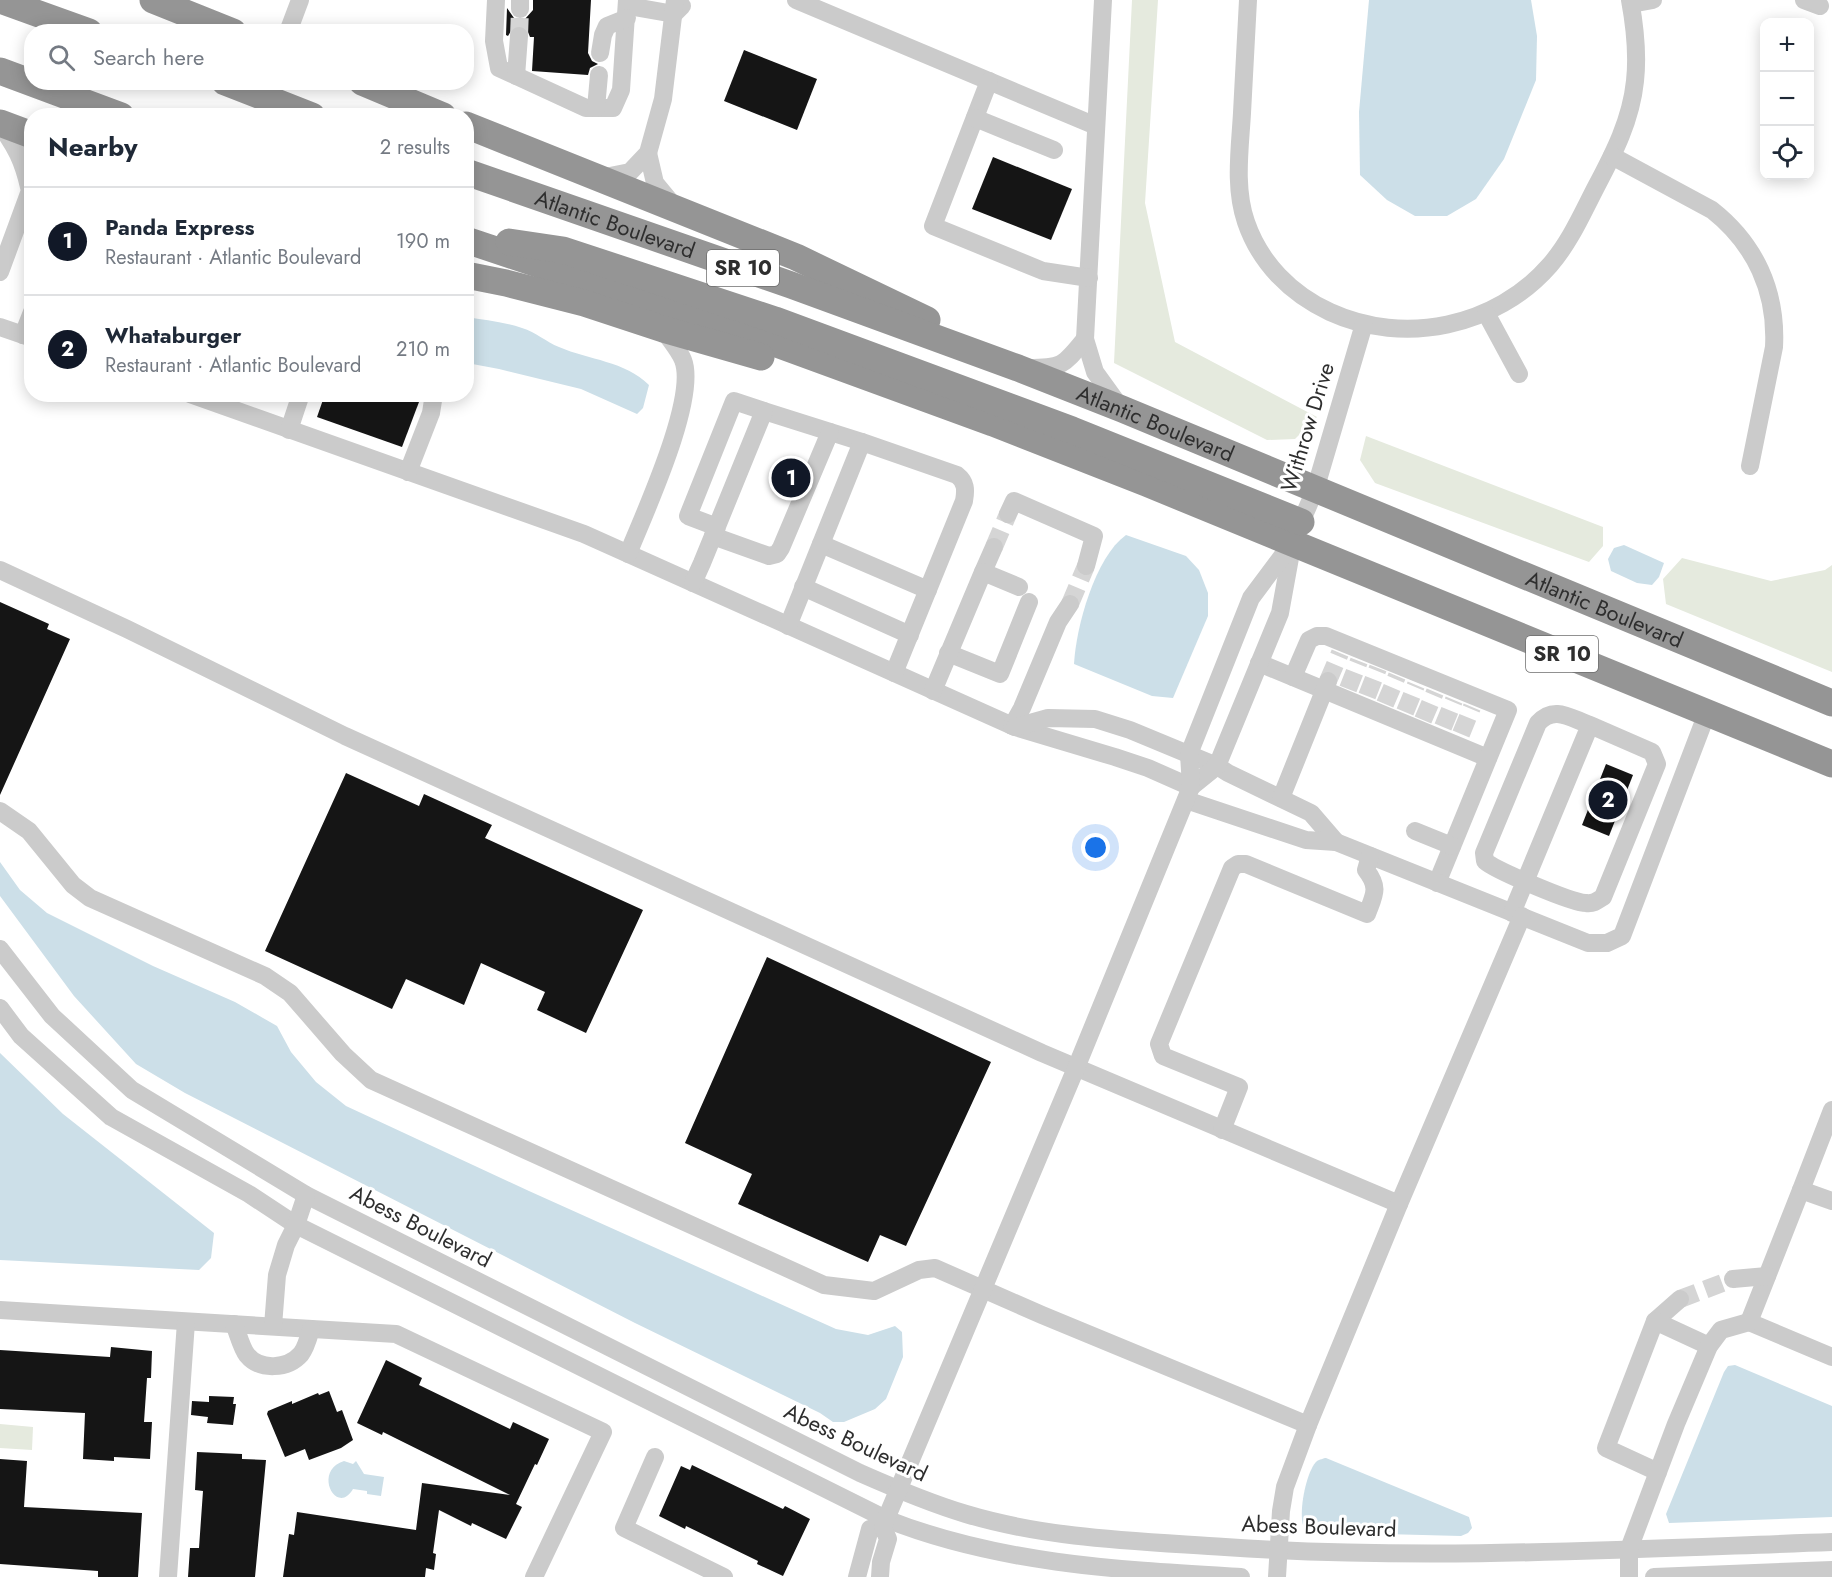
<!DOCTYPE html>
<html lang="en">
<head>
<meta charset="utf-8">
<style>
  :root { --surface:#fff; --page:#f2f2f3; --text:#1f2937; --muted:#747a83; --line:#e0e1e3; --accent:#111827 }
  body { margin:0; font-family:Jost,sans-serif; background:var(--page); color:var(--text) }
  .controls { position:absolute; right:18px; top:18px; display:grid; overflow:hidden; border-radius:12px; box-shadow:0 3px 15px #0003 }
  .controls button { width:54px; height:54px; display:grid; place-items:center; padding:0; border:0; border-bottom:2px solid var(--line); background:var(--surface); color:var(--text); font:30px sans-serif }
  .you { position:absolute; left:1096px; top:848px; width:21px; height:21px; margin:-15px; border:4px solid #fff; border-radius:50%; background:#1a73e8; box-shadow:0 0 0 9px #1a73e833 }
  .badge { display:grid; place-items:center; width:39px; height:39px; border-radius:50%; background:var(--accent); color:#fff; font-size:20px; font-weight:700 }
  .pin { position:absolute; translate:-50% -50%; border:3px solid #fff; box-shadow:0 2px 6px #0006 }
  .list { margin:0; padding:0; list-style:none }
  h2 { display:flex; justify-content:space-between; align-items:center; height:78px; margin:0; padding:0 24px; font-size:26px }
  h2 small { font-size:20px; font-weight:400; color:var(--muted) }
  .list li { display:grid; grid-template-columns:39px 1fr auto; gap:18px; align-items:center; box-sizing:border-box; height:108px; padding:0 24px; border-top:2px solid var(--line) }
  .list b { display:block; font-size:22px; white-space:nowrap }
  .list p { margin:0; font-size:20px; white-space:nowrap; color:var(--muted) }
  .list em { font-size:20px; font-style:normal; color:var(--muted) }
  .icon { flex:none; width:33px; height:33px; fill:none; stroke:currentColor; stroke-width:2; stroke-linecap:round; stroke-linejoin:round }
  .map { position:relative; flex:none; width:1832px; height:1577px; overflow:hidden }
  .search { position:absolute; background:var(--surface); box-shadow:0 3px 15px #0003; left:24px; top:24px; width:450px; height:66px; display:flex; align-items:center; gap:15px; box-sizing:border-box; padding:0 21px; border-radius:24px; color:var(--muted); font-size:22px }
  .panel { position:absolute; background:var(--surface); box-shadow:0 3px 15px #0003; left:24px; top:108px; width:450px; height:294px; border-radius:24px }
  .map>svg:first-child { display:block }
</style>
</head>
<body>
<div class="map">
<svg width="1832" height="1577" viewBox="0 0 1832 1577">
  <rect width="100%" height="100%" fill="#fff"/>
  <g fill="#e5eade">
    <path d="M1132,0H1158L1145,203L1175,342L1317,417L1295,439L1267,440L1114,363Z"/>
    <path d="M1366,436L1603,527V546L1589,562L1375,483L1360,460Z"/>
    <path d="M1682,558L1771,581L1825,570L1832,565V672L1666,604L1663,579Z"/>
    <path d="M0,1424L33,1427L32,1450L0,1448Z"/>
  </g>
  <g fill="#ccdfe8">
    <path d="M1369,0H1531L1537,36L1536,80L1504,159L1476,199L1447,216H1415L1387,200L1360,175L1359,112Z"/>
    <path d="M467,317C484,320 505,322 522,328C536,332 546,342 559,347C589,360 625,361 649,385L643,408L637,414L581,389L499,369L467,363Z"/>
    <path d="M1126,535L1186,556L1199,570L1208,593V616L1173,698L1152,696L1074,664C1076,627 1095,557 1126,535Z"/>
    <path d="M1624,545L1664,563L1659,577L1652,585L1637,583L1611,571L1608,559L1614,548Z"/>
    <path d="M0,862L20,890L47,913L153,966L235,1002L277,1026L291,1052L316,1082L346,1106L529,1191L836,1329L868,1335L895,1326L902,1332L903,1357L886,1399L875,1409L844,1422H833L820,1413L635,1323L185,1093L136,1064L74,996L0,896Z"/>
    <path d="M0,1053L63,1114L214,1233L211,1258L199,1270L0,1260Z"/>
    <path d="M1735,1365L1832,1406V1517L1669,1523L1666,1514L1724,1372L1728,1366Z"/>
    <path d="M1326,1458L1469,1517L1472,1528L1468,1533L1461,1536L1307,1532C1295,1523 1306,1470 1317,1461C1319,1460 1324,1458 1326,1458Z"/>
    <path d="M344,1461L353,1464L356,1461L364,1474L384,1477L381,1496L367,1494V1491L353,1489C337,1517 312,1471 344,1461Z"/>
  </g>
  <g fill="#151515">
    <path d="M533,0H591L588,53L592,61L598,64L590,68L588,75L532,71L534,37H530L526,27L519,25L514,26L508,36L506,35L507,8L514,18L525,19L533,10Z"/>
    <path d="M744,50L817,79L797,130L724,101Z"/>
    <path d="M993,157L1072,189L1051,240L972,209Z"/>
    <path d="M325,394H422L402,447L317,417Z"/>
    <path d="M0,602L49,624L47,629L70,639L0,795Z"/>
    <path d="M1606,764L1633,775L1609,836L1582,825Z"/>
    <path d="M346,773L419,806L424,794L492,825L485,838L643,910L586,1033L537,1010L545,992L481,963L464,1005L406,979L392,1009L265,951Z"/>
    <path d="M767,957L991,1062L906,1246L880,1235L868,1262L738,1204L752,1174L685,1143Z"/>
    <path d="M111,1347L152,1351L151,1378H147L144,1422H152L150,1459L114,1457V1461L83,1459L85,1413L0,1409V1350L110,1357Z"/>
    <path d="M386,1360L422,1378L419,1385L510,1429L513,1422L549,1439L537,1465L535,1464L516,1504L522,1507L506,1539L472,1523L471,1526L439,1510L433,1553L436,1554L434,1570L426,1568L425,1577H283L289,1534L294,1535L297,1512L416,1530L422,1483L510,1495L383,1432L382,1435L357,1423Z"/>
    <path d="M329,1391L337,1412L342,1410L353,1440L341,1448L309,1460L305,1449L285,1457L267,1414L268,1411L292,1401V1404L318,1393L319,1395Z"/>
    <path d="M209,1396L234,1397L233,1404H236L233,1425L207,1423L208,1417L191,1415L192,1401L209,1402Z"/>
    <path d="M197,1452L242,1454V1459L266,1460L255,1577H188L190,1548H199L203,1491L195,1490Z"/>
    <path d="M0,1459L27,1461L24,1507L142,1513L138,1577H98V1571L0,1564Z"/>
    <path d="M692,1465L783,1509L785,1506L810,1519L783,1576L757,1564L758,1561L686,1526L685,1529L659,1516L681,1466L690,1470Z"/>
  </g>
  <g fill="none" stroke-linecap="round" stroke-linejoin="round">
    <g stroke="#d5d5d5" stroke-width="18" stroke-dasharray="18 9" stroke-linecap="butt">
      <path d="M519,36L520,9"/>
      <path d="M994,547L1008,514"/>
      <path d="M1070,604L1086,566"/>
      <path d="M1328,681L1340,653"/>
      <path d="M1348,689L1359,661"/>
      <path d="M1367,696L1378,668"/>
      <path d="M1385,704L1397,676"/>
      <path d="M1405,712L1416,685"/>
      <path d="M1423,720L1435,692"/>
      <path d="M1443,727L1454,700"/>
      <path d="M1461,734L1472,707"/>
      <path d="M1680,1299L1733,1279"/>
    </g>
    <g stroke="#cbcbcb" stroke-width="18">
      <path d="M496,0L494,41L499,68L586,108H613L621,90L627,0"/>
      <path d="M520,0V9"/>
      <path d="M796,0L1096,126"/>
      <path d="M1103,0L1085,339L1095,372L1121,408"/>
      <path d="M1248,0C1246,38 1244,76 1242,113C1240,149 1234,187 1246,222C1260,263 1291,294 1330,312C1404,346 1496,327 1550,265C1570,242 1582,214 1596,187C1614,153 1631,120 1635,81C1638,54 1635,27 1630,0"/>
      <path d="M1804,0L1820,6"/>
      <path d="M1631,4L1653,0"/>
      <path d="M628,6L674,14L682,6"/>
      <path d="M288,32L300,0"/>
      <path d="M600,53L603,35L607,26L627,18"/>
      <path d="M516,76L519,36"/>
      <path d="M989,81L933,226L1043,271L1089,278"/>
      <path d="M596,108L599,75"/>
      <path d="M975,118L1054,150"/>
      <path d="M0,125C16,147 23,161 29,187"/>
      <path d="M648,153L655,183L674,206"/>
      <path d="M1612,156L1712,210C1755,244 1777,291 1774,347L1750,466"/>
      <path d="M600,178L630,172L648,153L663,99L675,0"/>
      <path d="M0,272L32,185"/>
      <path d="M1486,313L1519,374"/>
      <path d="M0,327L32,338"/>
      <path d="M23,335L32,312"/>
      <path d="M1028,368C1063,368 1064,365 1085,339"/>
      <path d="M190,394L584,534L1015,727L1115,757L1148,768L1191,787"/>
      <path d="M764,411L862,442"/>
      <path d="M289,430L301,394"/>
      <path d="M408,472L431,413L434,394"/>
      <path d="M1008,514L1014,501L1094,536L1086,566"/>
      <path d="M713,536L769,556L777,554L781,548L830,432"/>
      <path d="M821,544L928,590"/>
      <path d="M628,554C644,514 698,398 683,360C679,350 669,339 663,329"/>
      <path d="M0,570L127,629L345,736L1042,1053L1399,1204"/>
      <path d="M983,572L994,547"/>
      <path d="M693,583L702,563L764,411L734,401L688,516L717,527"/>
      <path d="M803,587L910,635"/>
      <path d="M788,626L862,442L957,475C966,482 966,490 964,501L894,673"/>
      <path d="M948,653L1000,674L1029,602"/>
      <path d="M1259,663L1488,758"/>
      <path d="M1293,677L1309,640L1317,636H1326L1508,710L1437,883"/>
      <path d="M933,691L983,572L1019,587"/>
      <path d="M1012,726L1022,708L1058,622L1070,604"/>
      <path d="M1015,727L1048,718L1095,719L1130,730L1217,766L1228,773L1311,813L1336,842"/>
      <path d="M1191,787L1217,766L1280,613L1292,547"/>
      <path d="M1281,798L1328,681"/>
      <path d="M1186,800L1306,840L1336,842L1588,943H1607L1622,936L1707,713"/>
      <path d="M0,811L29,831L73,885L90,898L265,976L290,993L343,1054L371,1080L824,1285L874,1291L919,1270L935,1268L1042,1315L1308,1425"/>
      <path d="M1415,831L1452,846"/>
      <path d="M1512,913L1590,725L1652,752L1657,764L1603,897C1597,901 1593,904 1586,903C1572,903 1495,870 1485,861L1484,853L1538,723C1554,705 1570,718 1590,725"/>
      <path d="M0,949L52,1016L132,1090L306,1195L860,1473C894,1488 929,1503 966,1514C1049,1539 1138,1541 1225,1547C1427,1561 1630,1549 1832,1542"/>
      <path d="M0,1008L21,1036L111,1117L249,1194L296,1225L886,1519C999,1564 1121,1570 1241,1577"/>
      <path d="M1222,1130L1239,1087L1163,1056L1159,1044L1232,868L1238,864H1246L1367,914C1374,895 1380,888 1366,870L1370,856"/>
      <path d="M1801,1190L1832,1110"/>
      <path d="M1832,1201L1801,1190L1749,1322L1832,1357"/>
      <path d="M1733,1279L1767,1276"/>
      <path d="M0,1310L396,1334L603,1432L534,1577"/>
      <path d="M1655,1321L1680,1299"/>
      <path d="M234,1324C238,1333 241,1347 247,1355C260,1371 288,1369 301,1354C306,1348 309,1336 311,1329"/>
      <path d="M273,1326L277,1275L286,1245L296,1225L306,1195"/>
      <path d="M655,1457L624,1528L724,1577"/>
      <path d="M1658,1472L1606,1448L1655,1321L1709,1346"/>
      <path d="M168,1577L186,1322"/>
      <path d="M857,1577L870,1529L883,1527"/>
      <path d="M880,1577L881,1562L888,1539L883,1527L886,1519L1076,1068L1191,787L1189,754L1251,598L1292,543L1315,490L1364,324"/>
      <path d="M1277,1577L1281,1511L1285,1487L1308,1425L1399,1204L1522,916"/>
      <path d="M1629,1577V1549L1676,1424L1709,1346L1721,1330L1749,1322"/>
      <path d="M1654,1577L1832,1570"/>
    </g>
    <g stroke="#959595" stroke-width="27">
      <path d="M0,0L89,32"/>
      <path d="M153,0L233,32"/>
      <path d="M0,71L121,116"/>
      <path d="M225,82L312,116"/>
      <path d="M362,82L443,116"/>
      <path d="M0,123L32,135"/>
      <path d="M466,125L796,257L927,320"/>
      <path id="s1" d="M466,172L791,285L1018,368L1122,409L1832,703"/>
      <path d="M466,240L777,344L993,423L1146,483L1832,764"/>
      <path d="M509,242L563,250L775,320L1072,430L1301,522"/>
      <path d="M466,275L506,283L584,303L663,329L761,357"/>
    </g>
  </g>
  <g text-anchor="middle" stroke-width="6" stroke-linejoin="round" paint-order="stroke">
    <g fill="#fff" stroke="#6d6d6d" stroke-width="1.5">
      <rect x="707" y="250" width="72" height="36" rx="4.5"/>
      <rect x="1526" y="636" width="72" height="36" rx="4.5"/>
    </g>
    <g font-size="21" font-weight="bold" fill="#2e2e2e">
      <text x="743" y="275">SR 10</text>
      <text x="1562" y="661">SR 10</text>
    </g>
    <g font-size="22" fill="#2e2e2e" stroke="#fff">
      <text dy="8" stroke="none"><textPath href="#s1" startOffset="158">Atlantic Boulevard</textPath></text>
      <text dy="8" stroke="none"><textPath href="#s1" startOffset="734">Atlantic Boulevard</textPath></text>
      <text transform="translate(1307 427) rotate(-73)" y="8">Withrow Drive</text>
      <text dy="8" stroke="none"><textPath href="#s1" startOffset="1220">Atlantic Boulevard</textPath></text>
      <text transform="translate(421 1226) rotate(27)" y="8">Abess Boulevard</text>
      <text transform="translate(856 1442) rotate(25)" y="8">Abess Boulevard</text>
      <text transform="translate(1319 1526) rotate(2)" y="8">Abess Boulevard</text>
    </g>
  </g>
</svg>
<div class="controls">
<button>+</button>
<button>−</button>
<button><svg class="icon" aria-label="locate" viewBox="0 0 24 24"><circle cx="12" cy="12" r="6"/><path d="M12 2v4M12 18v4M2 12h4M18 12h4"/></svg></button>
</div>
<div class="you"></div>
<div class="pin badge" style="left:791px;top:478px">1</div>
<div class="pin badge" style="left:1608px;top:800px">2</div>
<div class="search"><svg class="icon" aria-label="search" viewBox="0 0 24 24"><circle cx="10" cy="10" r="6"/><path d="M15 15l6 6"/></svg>Search here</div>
<section class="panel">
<h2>Nearby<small>2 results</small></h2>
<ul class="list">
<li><span class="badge">1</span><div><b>Panda Express</b><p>Restaurant · Atlantic Boulevard</p></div><em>190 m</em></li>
<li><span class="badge">2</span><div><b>Whataburger</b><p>Restaurant · Atlantic Boulevard</p></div><em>210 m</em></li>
</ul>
</section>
</div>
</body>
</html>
